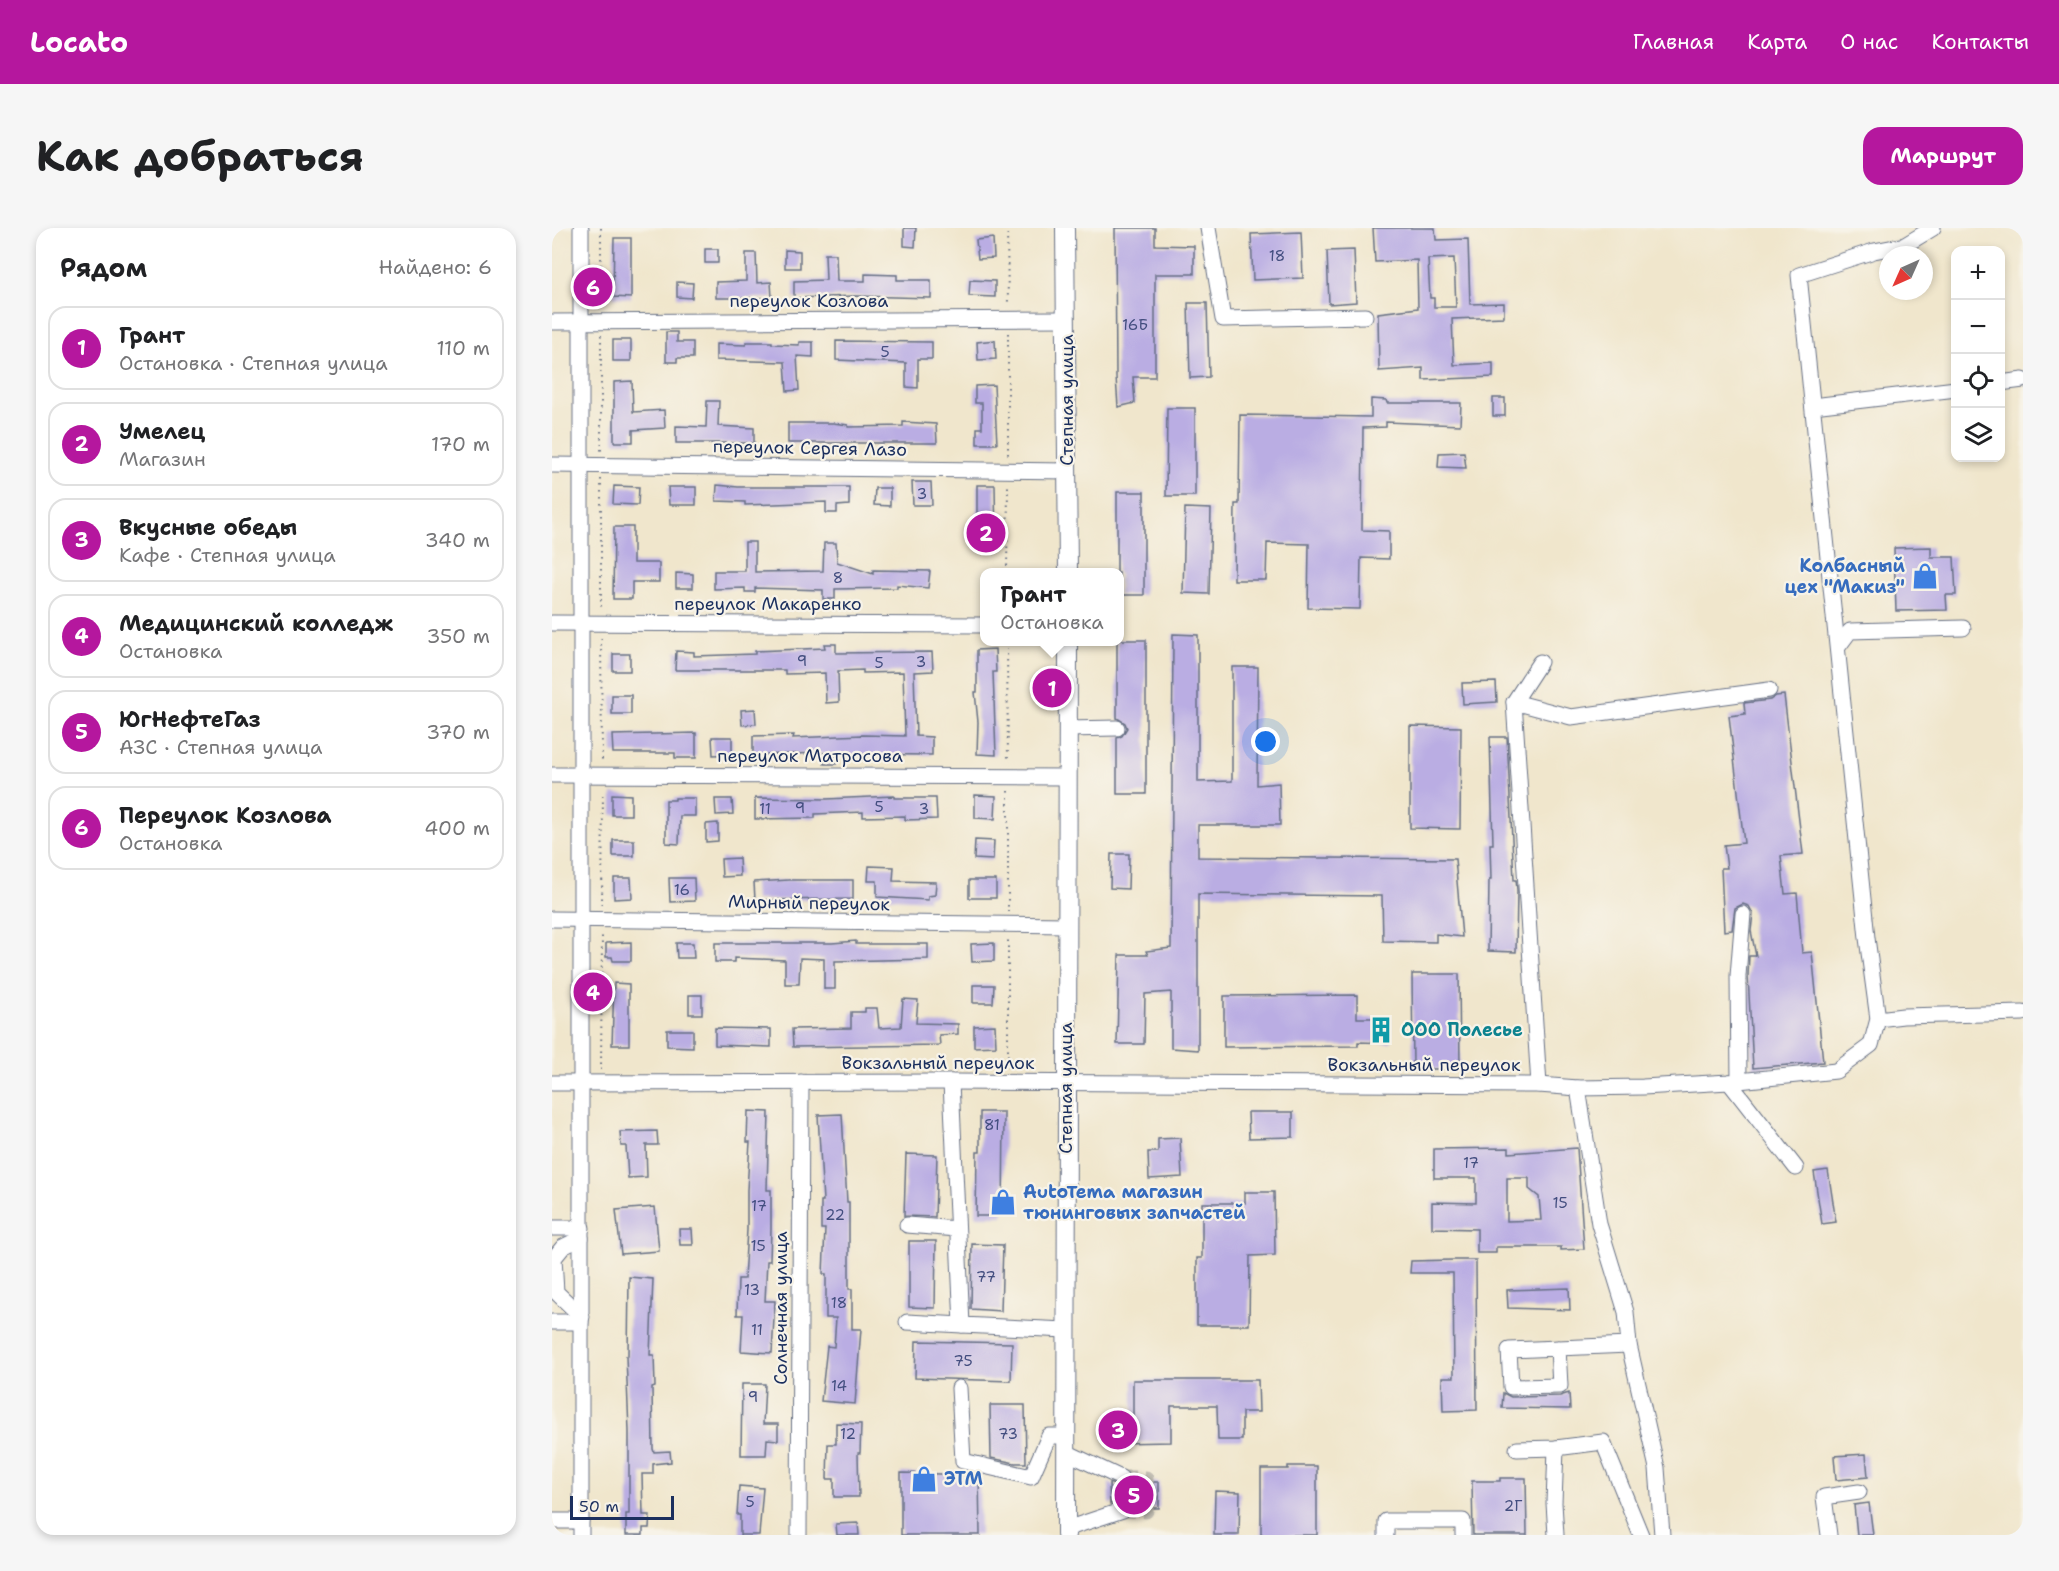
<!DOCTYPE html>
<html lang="ru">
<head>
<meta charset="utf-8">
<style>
  :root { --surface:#fff; --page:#f6f6f6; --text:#202124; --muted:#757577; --line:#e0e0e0; --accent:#b5179e }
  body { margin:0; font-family:"Shantell Sans",sans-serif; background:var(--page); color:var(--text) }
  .controls { position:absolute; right:18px; top:18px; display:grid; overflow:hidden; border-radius:12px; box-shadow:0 3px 9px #0003 }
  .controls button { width:54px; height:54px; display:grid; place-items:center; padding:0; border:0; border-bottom:2px solid var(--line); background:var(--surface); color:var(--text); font:30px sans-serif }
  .compass { position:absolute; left:1327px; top:18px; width:54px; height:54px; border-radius:50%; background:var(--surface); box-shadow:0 3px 9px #0003; rotate:225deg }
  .scale { position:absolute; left:18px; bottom:15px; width:104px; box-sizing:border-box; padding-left:6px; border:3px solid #1b2f5e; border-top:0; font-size:16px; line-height:21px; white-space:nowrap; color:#1b2f5e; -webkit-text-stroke:4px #f7f3e8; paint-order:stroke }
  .you { position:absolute; left:714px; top:514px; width:21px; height:21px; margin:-15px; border:4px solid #fff; border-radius:50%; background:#1a73e8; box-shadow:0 0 0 9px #1a73e833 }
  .badge { display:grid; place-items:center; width:39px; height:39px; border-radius:50%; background:var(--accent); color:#fff; font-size:20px; font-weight:700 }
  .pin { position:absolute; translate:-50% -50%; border:3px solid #fff; box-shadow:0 2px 6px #0006 }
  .popup { position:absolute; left:428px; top:340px; width:144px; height:78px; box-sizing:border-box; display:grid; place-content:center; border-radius:12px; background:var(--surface); filter:drop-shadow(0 2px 4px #0005); font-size:20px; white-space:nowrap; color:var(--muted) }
  .popup b { font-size:22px; color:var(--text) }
  .popup::after { content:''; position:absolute; left:50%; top:100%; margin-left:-12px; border:12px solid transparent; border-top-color:var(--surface) }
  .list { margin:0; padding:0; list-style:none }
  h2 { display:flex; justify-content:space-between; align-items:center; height:78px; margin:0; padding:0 24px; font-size:26px }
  h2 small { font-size:20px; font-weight:400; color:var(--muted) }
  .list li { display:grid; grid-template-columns:39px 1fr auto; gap:18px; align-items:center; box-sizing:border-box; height:84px; margin:0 12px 12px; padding:0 12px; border:2px solid var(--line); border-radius:18px }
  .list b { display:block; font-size:22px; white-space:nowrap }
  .list p { margin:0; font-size:20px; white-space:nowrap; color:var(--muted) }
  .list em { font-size:20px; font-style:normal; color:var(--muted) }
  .icon { flex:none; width:33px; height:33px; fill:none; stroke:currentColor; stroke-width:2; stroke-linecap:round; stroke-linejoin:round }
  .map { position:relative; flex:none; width:1471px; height:1307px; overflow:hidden; border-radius:18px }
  header { display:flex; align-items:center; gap:36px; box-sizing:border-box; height:84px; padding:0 30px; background:var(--accent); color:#fff }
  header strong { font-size:28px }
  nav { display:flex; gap:33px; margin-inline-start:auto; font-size:21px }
  .intro { display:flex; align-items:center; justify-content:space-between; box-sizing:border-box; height:144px; padding:0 36px }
  h1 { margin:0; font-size:42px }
  .button { padding:15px 27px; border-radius:18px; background:var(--accent); color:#fff; font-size:21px; font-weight:700 }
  main { display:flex; gap:36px; padding:0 36px }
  aside { flex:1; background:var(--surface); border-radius:18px; box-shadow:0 3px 9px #0003 }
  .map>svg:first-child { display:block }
</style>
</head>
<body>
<header>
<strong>Locato</strong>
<nav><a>Главная</a><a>Карта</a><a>О нас</a><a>Контакты</a></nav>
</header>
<div class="intro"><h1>Как добраться</h1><a class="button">Маршрут</a></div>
<main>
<aside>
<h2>Рядом<small>Найдено: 6</small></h2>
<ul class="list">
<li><span class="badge">1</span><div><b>Грант</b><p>Остановка · Степная улица</p></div><em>110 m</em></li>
<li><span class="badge">2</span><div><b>Умелец</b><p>Магазин</p></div><em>170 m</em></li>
<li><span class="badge">3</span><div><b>Вкусные обеды</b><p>Кафе · Степная улица</p></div><em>340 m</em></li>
<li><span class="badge">4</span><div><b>Медицинский колледж</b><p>Остановка</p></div><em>350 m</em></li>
<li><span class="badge">5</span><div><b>ЮгНефтеГаз</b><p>АЗС · Степная улица</p></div><em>370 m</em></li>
<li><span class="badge">6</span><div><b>Переулок Козлова</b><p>Остановка</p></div><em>400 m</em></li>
</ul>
</aside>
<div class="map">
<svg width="1471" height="1307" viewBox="0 0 1471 1307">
  <rect width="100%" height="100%" fill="#f7f3e8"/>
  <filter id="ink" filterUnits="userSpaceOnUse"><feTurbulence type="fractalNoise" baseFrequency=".0167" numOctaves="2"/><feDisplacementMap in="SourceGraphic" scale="12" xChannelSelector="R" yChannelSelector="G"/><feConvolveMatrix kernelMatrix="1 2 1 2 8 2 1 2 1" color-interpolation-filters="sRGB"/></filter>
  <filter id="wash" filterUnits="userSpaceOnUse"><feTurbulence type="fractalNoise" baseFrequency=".008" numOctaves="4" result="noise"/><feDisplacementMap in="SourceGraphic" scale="24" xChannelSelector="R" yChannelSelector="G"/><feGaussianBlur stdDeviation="1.35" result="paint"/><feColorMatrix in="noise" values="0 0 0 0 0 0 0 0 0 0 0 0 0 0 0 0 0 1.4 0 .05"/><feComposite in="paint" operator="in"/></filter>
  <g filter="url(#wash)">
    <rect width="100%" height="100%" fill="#f0e6cc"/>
    <g id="blocks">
      <g fill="#baade3" fill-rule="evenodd">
        <path d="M352,0H364L363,19L352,18Z"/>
        <path d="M563,0H603V17L642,18V46H603V149H581L583,175L566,179L564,149Z"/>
        <path d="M821,0H883L884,12L916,11L918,76L952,75V89L900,91L902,137L941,135V149L871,152V140L827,143L826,85L866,80L865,32L823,34ZM902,30L904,79H882V70H878L876,31Z"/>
        <path d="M749,4L751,50L701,52L699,6Z"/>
        <path d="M62,10H79V70L61,69Z"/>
        <path d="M441,10L442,30L426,31L424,12Z"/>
        <rect x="153" y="21" width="13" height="14"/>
        <path d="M233,22L248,23V40H233Z"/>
        <path d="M802,22L804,74L777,76L775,23Z"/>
        <path d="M194,25H204L205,55L219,54L220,70H164V54L194,53Z"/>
        <path d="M273,26H284L285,53H313V46L345,47V52H379V70L304,68L242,70V53L274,52Z"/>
        <path d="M418,52L443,53V69L417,68Z"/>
        <path d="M125,54L141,55L140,70L125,69Z"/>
        <path d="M636,75H655L657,149L638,150Z"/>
        <path d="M114,104H125V114H141V130H125V134H114Z"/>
        <rect x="61" y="112" width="18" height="21"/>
        <path d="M443,112L444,131L426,132L425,114Z"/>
        <path d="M284,113L380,114V131H366V160L354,159V135L284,132Z"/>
        <path d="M194,114H220V116L247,117V114H261V129L245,128L247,162L235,163L233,134L164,132V116L194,117Z"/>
        <path d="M80,153L81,184L112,182L113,200L81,202V214H62V154Z"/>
        <path d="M442,157L445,216H425V200H430V175H423V158Z"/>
        <rect x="941" y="170" width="12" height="18"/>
        <path d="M819,171L834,172L835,175H909L908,197L834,194V199L811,200L810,302L837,303V331L809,330L808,381L756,380L757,316L715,315L714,352H682L683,276H687L688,187L819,189Z"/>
        <path d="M155,173H167L166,198L202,200V215H124V198L154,199Z"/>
        <path d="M615,180H643V268H614Z"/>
        <path d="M351,194L384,196L385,215H236V195H281L296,197V199L351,198Z"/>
        <path d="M912,224L914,240L886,239L887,225Z"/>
        <path d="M360,254H379L380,277H361Z"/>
        <path d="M165,257L186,259H297V277L285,278V285H274V274L193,277V274L164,273Z"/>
        <path d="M425,257H443L444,317L425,318Z"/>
        <path d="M62,258L87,259L86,277L61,276Z"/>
        <path d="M116,259H144V277H117Z"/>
        <path d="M323,260H338V278L322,277Z"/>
        <path d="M565,264H592V367H567V345H565Z"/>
        <path d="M633,280L659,281L657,366L631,365Z"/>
        <path d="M62,299H81V335H107V354H80V371H61Z"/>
        <path d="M193,314H203V344L271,343L272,315H284L285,334L321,346V342L378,343L376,360L345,357V360L283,361V371H271V362L203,360V364H193V360L162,361V343H193Z"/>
        <path d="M1379,319V329H1402L1404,367H1394L1395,382L1344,383L1342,320Z"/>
        <path d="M124,345L141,346V360H124Z"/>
        <path d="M621,406L646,407V554L680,553V439H706L705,557L727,555L728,597H646V629L903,631L910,709L884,706V714L831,713L830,668L646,666V822L619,820V764L593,766L592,816H565L567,727H596L594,723L619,720Z"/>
        <path d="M567,412H594V566H565V510L570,508L575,500L573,495L565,490V414Z"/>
        <path d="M272,416H284V425L380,424L381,443L362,444L364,508L380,509V527L284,526V536H272V525L201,527V508L242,507L241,510L311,507L353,508L351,444L311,445V442L286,443L287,474L274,475L273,445L233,446V442H123L124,423L142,424V428L203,426V423L273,420Z"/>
        <path d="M443,421L444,444H441L444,527L425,526L426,494L423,464H425V422Z"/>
        <rect x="61" y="426" width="17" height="17"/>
        <path d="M944,454L945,474L911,476L910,455Z"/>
        <rect x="60" y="467" width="19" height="19"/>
        <path d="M1232,467L1251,626L1229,628L1233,666L1245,665L1250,725L1260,724L1271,834L1201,840L1196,748L1197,728H1204L1199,703L1201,686L1197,678L1191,676L1183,680L1180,702L1172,703L1169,640H1175L1172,617L1192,615L1177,488L1193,486L1192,475L1218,472L1224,468Z"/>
        <path d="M203,481L204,496L190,497L189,482Z"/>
        <path d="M858,498L909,499L908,601L858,600Z"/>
        <path d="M144,505V530H123V525H61L60,507Z"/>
        <path d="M160,509H180V526L161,527Z"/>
        <path d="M938,509H955L962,652H964L965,662L964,724L936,723L937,652H939L938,616H941Z"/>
        <path d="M60,566L79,567V587H60Z"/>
        <path d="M423,567L444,568L443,591L423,590Z"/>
        <path d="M342,568V570H384L385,591L353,592V588L311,589V584L263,586V590L203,591V570L274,571Z"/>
        <path d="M123,570H143V588H128L127,616L114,615V572H123Z"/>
        <path d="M163,571H180L181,586L164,587Z"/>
        <path d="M166,595V613L154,614V596Z"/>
        <rect x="61" y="612" width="21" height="16"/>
        <path d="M423,612L442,613L441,632L422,631Z"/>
        <path d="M559,626H577L576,661L558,660Z"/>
        <path d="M187,630L188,648L170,649L169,631Z"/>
        <path d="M317,638L342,639L341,653L384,654L383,667L376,668V672L325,669V653H316Z"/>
        <path d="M62,650H79L80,670L62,671Z"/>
        <path d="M117,650H142L143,673L118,674Z"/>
        <path d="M237,652H301V671L203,672L202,654Z"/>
        <rect x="417" y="652" width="27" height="18"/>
        <path d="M304,713V716H376V731L283,733V761H272V731L248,730L247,756H233V732L182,730V734H163V715H280Z"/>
        <path d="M79,714V733H61L60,729H54V715Z"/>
        <path d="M124,715H141L142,730H125Z"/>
        <path d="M442,715V733L420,734L419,716Z"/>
        <path d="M860,746H907L908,841H861Z"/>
        <path d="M62,755L77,756V817H60Z"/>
        <path d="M421,757H442L441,775H421Z"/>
        <rect x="137" y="767" width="13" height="19"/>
        <path d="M805,767V790H839V815L806,814V818L672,819V768Z"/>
        <path d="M351,771L366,772L364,795L406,796V806L387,807L388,817L241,819L240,801L299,800V784H313V780H325L327,800L349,799Z"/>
        <path d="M443,797L444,818L422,819V798Z"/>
        <path d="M163,800L219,801V819L163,817Z"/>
        <path d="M115,802H141V819L115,818Z"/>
        <path d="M196,883L217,884L215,962H219V1001L218,1033H215L213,1073H223L220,1125L189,1123L191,1087H185L186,1051H192L195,1002V962L198,914H195Z"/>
        <path d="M428,884H452L451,988H424L425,924H428Z"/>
        <path d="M696,884H741V909L697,910Z"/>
        <path d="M290,886L295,974H297V1061H300V1101H309L303,1176L269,1173L275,1118L282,1119L284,1090H274V1046H271L273,1001H269V973H271L266,887Z"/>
        <path d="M105,903L106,917H94L95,949L76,950L74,918H69L68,904Z"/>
        <path d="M628,910L630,949L597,951L596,924H606V911Z"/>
        <path d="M957,920V925L1025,920L1032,1021L1009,1022V1019H944V1025H925V1001L880,1000V974L924,975V950H882V921ZM955,950H977V961L987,969L989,992L955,993Z"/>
        <path d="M354,926L385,927L383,989L352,988Z"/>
        <path d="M1276,942L1284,994L1270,996L1262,944Z"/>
        <path d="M693,964H722L723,1027L698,1028L697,1097H645V1030H650V975H693Z"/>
        <path d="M103,979L107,1023L69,1026L64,982Z"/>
        <path d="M127,1001H140L141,1017H128Z"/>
        <path d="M357,1013H384L383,1080L357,1079Z"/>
        <path d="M420,1016L451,1017L449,1083L419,1081Z"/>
        <path d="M901,1032H924L925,1182L891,1183L890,1149H902L901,1045H858L859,1033Z"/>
        <path d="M77,1049L101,1051L98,1127H102L103,1159L100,1160L101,1221L102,1224L118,1223L119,1234L101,1236V1246H90L91,1287H98L97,1300H91V1307H74V1286H77V1203L74,1128H76Z"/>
        <path d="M1017,1060L1018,1082L956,1080L955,1062Z"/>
        <path d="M364,1113L460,1115L459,1153L363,1150Z"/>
        <path d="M581,1152H706L707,1184H690V1212H666L665,1178H619V1214L566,1215L565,1189H581Z"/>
        <path d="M190,1156H213L211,1196H226V1212L215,1211L214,1227H189Z"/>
        <path d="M951,1165L959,1169L1008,1168L1017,1165L1018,1181L950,1180Z"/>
        <path d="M438,1177H473L474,1235H463L439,1230Z"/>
        <path d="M284,1195L309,1196L308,1225H306L307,1269H282V1251H275L276,1216H284Z"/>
        <path d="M1314,1226L1316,1249L1284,1252L1282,1228Z"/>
        <path d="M736,1238H765V1307H709V1241H736Z"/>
        <path d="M349,1245L427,1247L428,1307H349Z"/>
        <path d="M948,1250H974L975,1307H921L920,1253H948Z"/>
        <path d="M578,1254H607V1280H580L578,1275L572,1272L558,1276L557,1255L570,1260Z"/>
        <path d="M187,1258L211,1260L207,1307H188V1287H185Z"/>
        <path d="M663,1263L688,1264L687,1307H662Z"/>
        <path d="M1317,1275L1321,1307H1305L1302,1277Z"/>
        <path d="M306,1295L307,1307H285L284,1296Z"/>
      </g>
    </g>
  </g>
  <g filter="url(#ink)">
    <use href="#blocks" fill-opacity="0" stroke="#666f84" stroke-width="1.5"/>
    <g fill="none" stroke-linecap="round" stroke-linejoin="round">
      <path stroke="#c5c1b6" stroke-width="15" stroke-dasharray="15 8" stroke-linecap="butt" d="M569,1250H594V1283L571,1282Z"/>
      <g stroke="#666f84" stroke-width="17">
        <g id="minor">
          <path d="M29,0V1307"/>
          <path d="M656,0L671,91L813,88"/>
          <path d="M0,94L514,91"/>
          <path d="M1448,155L1471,152"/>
          <path d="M1261,178L1404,161"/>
          <path d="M0,237L515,243"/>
          <path d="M0,395L432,397"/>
          <path d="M1286,419L1298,403L1411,400"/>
          <path d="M962,474L1019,489L1217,462"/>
          <path d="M515,501L565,500"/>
          <path d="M0,547L515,549"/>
          <path d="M0,691L514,697"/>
          <path d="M1326,791L1351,788L1471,785"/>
          <path d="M1187,853L1186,748L1191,686"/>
          <path d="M399,854L410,1097L514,1102"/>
          <path d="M1177,854L1244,940"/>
          <path d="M0,855L399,854L987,857L1026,860L1091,859L1177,854L1284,843L1319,817L1326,791L1315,710L1247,47L1322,23L1353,17L1381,0"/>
          <path d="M987,857L962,474L988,434"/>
          <path d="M1026,860L1047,996L1074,1084L1077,1117L1105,1240L1110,1307"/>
          <path d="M355,997L405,1001"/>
          <path d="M0,1000H30"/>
          <path d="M29,1010L11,1019L2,1030L4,1064L30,1089"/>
          <path d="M0,1094H29"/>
          <path d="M355,1094L410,1097"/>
          <path d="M1006,1120L1008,1158L959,1159L957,1122L1077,1117"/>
          <path d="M407,1160L411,1233L479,1249L497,1208H514"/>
          <path d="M965,1221L1004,1220L1051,1214L1089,1307"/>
          <path d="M514,1224L569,1250"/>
          <path d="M0,1293H29"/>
          <path d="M514,1301L571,1282"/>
          <path d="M247,1307L249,854"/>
          <path d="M834,1307V1293H911V1307"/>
          <path d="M1004,1307L1002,1275L1004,1220"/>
          <path d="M1277,1307L1272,1269L1307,1264"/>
        </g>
      </g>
      <g stroke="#666f84" stroke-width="20">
        <g id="major">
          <path d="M513,0L516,344"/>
          <path d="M514,1307L516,414"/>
        </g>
      </g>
      <g stroke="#666f84" stroke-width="2" stroke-dasharray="1.5 4.5" stroke-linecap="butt">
        <path d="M49,0V80"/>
        <path d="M455,0L456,78"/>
        <path d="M456,105V228"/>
        <path d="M49,107V224"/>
        <path d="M49,251V380"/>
        <path d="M455,344L456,258"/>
        <path d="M49,410L50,533"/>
        <path d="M455,414L456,534"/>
        <path d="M456,563V684"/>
        <path d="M50,677L51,563"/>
        <path d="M456,840V710"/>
        <path d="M49,842L50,707"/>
      </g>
      <use href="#minor" stroke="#fff" stroke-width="15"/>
      <use href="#major" stroke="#fff" stroke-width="18"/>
    </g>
  </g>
  <defs>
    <g id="shop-bare" transform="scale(2.07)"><path d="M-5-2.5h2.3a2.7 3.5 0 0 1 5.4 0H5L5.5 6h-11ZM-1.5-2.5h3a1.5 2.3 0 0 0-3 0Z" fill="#3f7fe0" stroke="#f7f3e8" stroke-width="2.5" paint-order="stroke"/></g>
    <g id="building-bare" transform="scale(2.07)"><path d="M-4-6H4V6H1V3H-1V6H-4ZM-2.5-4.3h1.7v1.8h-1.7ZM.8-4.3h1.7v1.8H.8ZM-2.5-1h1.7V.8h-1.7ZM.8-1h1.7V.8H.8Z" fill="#0f9aa8" stroke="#f7f3e8" stroke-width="2.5" paint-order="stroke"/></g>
  </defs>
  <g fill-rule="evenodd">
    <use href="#shop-bare" x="1373" y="348"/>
    <use href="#building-bare" x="829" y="802"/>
    <use href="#shop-bare" x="451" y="974"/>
    <use href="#shop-bare" x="372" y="1251"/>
  </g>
  <g text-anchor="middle" stroke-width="4.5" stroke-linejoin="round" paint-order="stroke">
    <g font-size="15" fill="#434e7f">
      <text x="725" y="33">18</text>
      <text x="583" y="102">16Б</text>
      <text x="333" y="129">5</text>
      <text x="370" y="271">3</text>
      <text x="286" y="355">8</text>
      <text x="250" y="438">9</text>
      <text x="369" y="439">3</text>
      <text x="327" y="440">5</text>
      <text x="327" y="584">5</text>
      <text x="248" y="585">9</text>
      <text x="213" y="586">11</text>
      <text x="372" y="586">3</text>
      <text x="130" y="667">16</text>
      <text x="440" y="902">81</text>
      <text x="919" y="940">17</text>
      <text x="1008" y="980">15</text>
      <text x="207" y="983">17</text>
      <text x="283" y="992">22</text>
      <text x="206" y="1023">15</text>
      <text x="434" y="1054">77</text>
      <text x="200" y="1067">13</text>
      <text x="287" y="1080">18</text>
      <text x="205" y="1107">11</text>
      <text x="411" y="1138">75</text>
      <text x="287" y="1163">14</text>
      <text x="201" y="1174">9</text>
      <text x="296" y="1211">12</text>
      <text x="456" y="1211">73</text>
      <text x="198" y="1279">5</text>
      <text x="961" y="1283">2Г</text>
    </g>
    <g font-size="18" fill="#1b2f5e" stroke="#f7f3e8">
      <text x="257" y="79">переулок Козлова</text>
      <text transform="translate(515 172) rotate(-90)" y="6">Степная улица</text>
      <text transform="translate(258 220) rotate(1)" y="6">переулок Сергея Лазо</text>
      <text x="216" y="382">переулок Макаренко</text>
      <text x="258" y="534">переулок Матросова</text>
      <text transform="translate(257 675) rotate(1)" y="6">Мирный переулок</text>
      <text x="386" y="841">Вокзальный переулок</text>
      <text x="872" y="843">Вокзальный переулок</text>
      <text transform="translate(514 860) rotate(-90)" y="6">Степная улица</text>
      <text transform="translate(229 1080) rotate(-90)" y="6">Солнечная улица</text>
    </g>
    <g font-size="18" font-weight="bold" fill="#366cbe" stroke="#f7f3e8" text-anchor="start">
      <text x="1353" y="344" text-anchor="end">Колбасный<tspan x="1353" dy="21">цех "Макиз"</tspan></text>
      <text x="471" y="970">AutoTema магазин<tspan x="471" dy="21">тюнинговых запчастей</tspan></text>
      <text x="392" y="1257">ЭТМ</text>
    </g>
    <g font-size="18" font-weight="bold" fill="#0d838f" stroke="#f7f3e8" text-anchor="start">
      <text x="849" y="808">ООО Полесье</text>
    </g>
  </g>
</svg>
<div class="controls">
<button>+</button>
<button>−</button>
<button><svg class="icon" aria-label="locate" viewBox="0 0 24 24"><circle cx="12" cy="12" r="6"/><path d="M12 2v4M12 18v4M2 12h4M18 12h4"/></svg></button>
<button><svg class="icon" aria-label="layers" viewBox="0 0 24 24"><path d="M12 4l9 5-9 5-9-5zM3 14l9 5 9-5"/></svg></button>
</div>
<svg class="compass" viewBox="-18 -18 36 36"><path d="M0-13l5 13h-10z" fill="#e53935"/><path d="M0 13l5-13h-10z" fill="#757577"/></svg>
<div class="scale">50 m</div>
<div class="you"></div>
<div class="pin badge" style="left:500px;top:460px">1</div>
<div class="popup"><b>Грант</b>Остановка</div>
<div class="pin badge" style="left:434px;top:305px">2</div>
<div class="pin badge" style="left:566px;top:1202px">3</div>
<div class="pin badge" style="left:41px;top:764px">4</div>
<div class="pin badge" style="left:582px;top:1267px">5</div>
<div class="pin badge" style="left:41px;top:59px">6</div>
</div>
</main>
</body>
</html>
